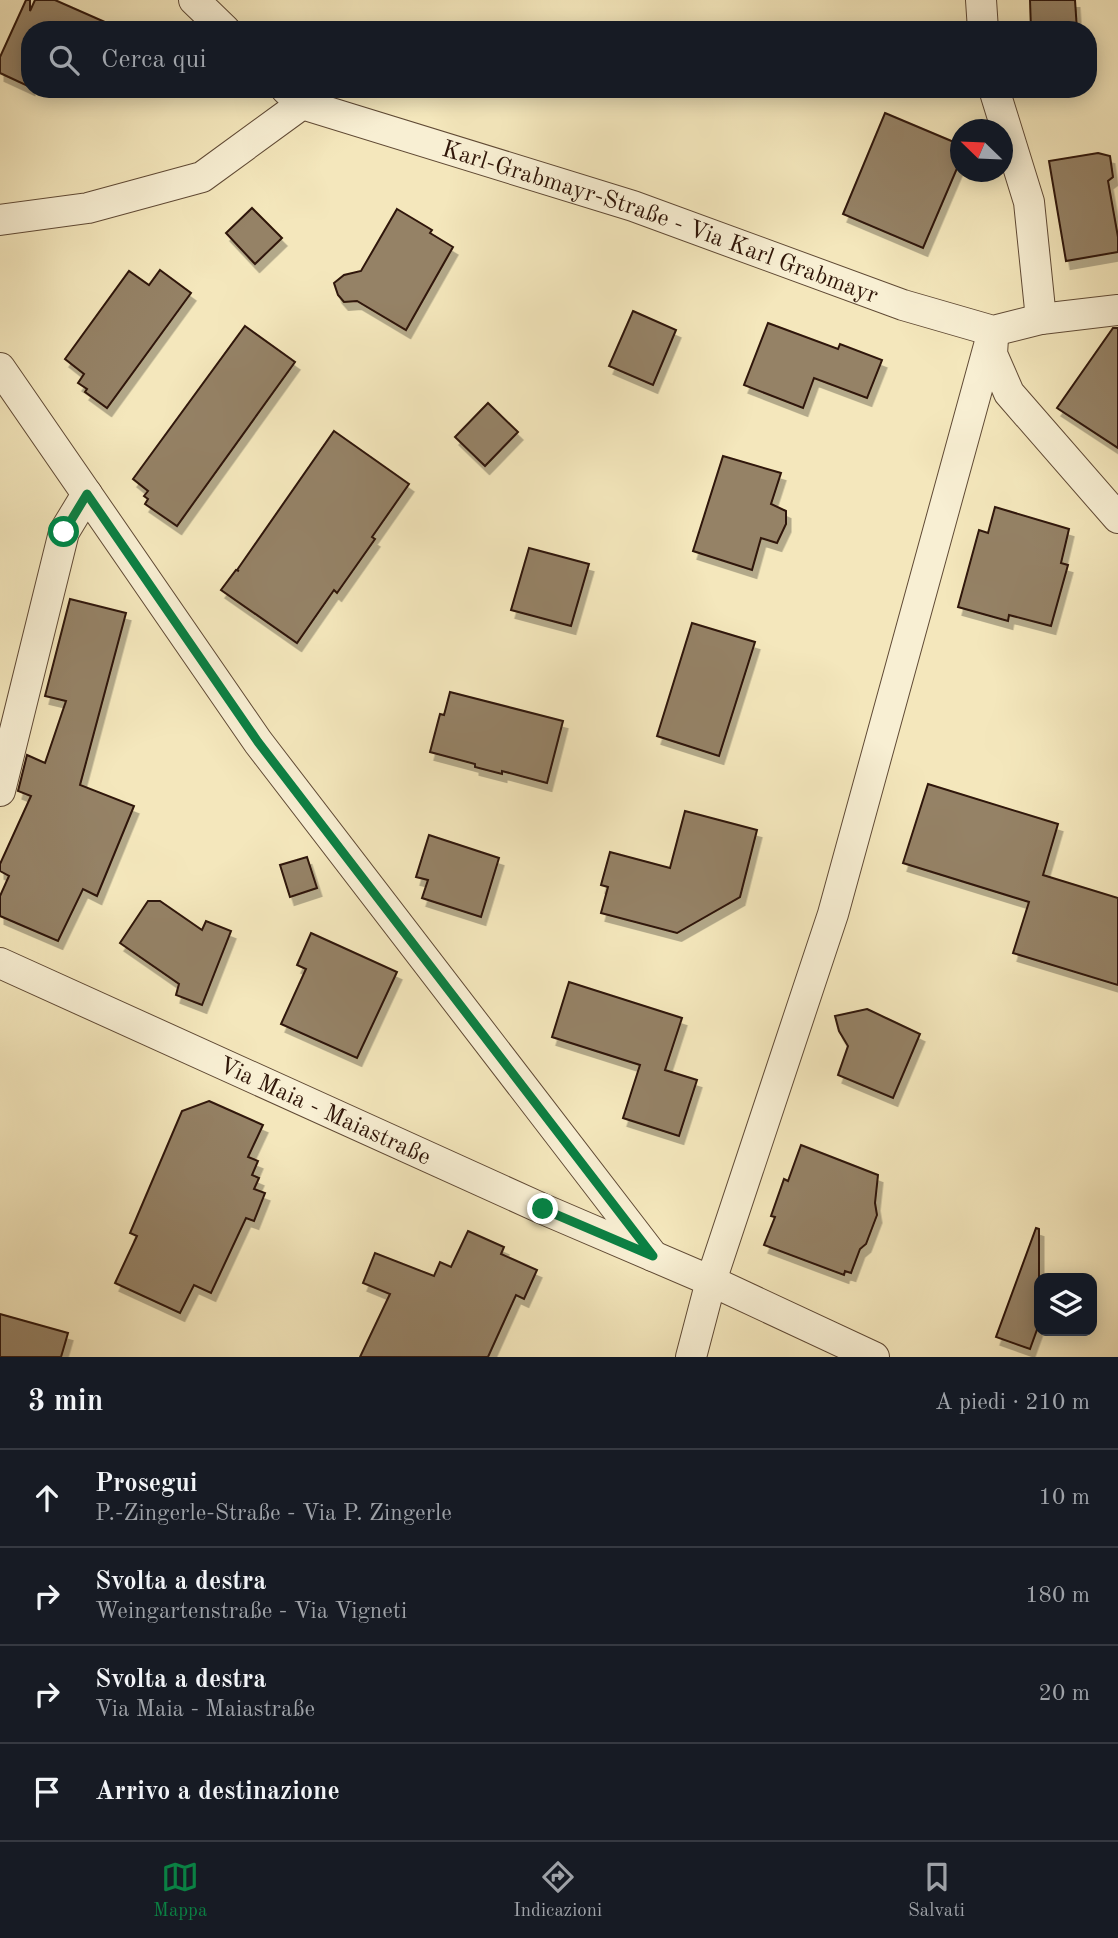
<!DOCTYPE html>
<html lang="it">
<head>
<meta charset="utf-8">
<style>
  :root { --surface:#171b24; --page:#242831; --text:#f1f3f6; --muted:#9ea1a6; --line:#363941; --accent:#0b8043 }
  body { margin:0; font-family:"Old Standard TT",serif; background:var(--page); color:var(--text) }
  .controls { position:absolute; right:21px; bottom:21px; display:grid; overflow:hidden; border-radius:14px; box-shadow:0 4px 18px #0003 }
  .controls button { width:63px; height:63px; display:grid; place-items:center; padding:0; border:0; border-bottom:2px solid var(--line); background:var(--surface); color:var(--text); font:35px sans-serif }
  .compass { position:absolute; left:950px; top:119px; width:63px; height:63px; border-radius:50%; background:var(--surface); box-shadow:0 4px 18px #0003; rotate:293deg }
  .stop { position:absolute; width:21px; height:21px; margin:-16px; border:5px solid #0b8043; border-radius:50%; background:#fff }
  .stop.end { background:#0b8043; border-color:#fff; box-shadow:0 2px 7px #0008 }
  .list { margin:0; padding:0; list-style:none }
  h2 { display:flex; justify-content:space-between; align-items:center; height:91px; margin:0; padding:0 28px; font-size:30px }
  h2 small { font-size:23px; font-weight:400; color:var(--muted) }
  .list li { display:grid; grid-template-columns:46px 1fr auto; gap:21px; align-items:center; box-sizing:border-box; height:98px; padding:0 28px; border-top:2px solid var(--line) }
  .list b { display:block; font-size:26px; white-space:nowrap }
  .list p { margin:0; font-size:23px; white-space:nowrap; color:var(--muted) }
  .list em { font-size:23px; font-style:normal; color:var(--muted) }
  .icon { flex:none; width:38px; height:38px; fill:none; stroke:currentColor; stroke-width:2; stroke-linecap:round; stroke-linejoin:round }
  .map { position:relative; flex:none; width:1118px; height:1357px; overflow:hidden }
  .search { position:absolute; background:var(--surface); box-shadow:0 4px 18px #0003; left:21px; right:21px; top:21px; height:77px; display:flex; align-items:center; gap:18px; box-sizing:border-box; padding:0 24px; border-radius:28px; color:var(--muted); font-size:26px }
  .sheet { height:483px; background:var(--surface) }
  nav { display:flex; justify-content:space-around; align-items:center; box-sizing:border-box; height:98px; border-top:2px solid var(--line); background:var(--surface); font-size:19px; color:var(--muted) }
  nav a { display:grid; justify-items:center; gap:4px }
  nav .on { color:var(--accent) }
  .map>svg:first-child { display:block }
</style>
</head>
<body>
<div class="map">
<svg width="1118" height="1357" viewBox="0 0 1118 1357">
  <defs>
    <filter id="shadow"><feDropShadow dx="4.5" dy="8" stdDeviation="0" flood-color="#0004"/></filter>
  </defs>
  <rect width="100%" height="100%" fill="#f4e7bc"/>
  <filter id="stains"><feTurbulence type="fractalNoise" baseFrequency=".00286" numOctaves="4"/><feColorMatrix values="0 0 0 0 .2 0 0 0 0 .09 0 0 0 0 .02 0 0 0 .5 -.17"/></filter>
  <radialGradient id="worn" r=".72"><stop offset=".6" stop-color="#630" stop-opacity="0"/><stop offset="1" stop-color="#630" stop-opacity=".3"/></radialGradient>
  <g fill="#958266" stroke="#2f1508" stroke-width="2" filter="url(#shadow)">
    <path d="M26,0H30V11L35,0H55L123,30H30V87L0,73V57Z"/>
    <path d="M1030,0H1075L1077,30H1031Z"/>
    <path d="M885,113L961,145V159L923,248L843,214Z"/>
    <path d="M1098,153L1110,156L1113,177L1108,181L1118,237V252L1066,261L1049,161Z"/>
    <path d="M252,208L282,238L255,264L226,233Z"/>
    <path d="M397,209L432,230L430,233L453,247L406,330L357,301L344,302L338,295L334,283L344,275L361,271Z"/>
    <path d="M160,270L191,293L107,408L85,392L87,389L78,383L84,374L65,359L129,271L149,285Z"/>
    <path d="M633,311L676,330L653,385L609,366Z"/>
    <path d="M768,323L838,349L840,344L882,360L867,398L814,378L803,408L744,385Z"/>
    <path d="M245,326L295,362L177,526L145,504L148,499L144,496L148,491L133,479Z"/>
    <path d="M1113,328H1118V448L1057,408Z"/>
    <path d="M488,403L518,432L485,466L455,437Z"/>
    <path d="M334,431L409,484L372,537L375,539L337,593L334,590L297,643L221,590L236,570L239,571L237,570Z"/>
    <path d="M723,456L781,473L771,504L786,511V524L777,543L761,538L752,570L693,551Z"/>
    <path d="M995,507L1069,529L1061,563L1068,565L1051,626L1009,615L1008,621L958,607L979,530L988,533Z"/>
    <path d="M529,548L589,564L571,626L511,610Z"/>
    <path d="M70,599L126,613L80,785L134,806L97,896L83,889L58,941L0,916V896L9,876L0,871V864L31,796L18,791L27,755L45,763L66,701L45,696Z"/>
    <path d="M692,623L755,642L719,756L657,736Z"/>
    <path d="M450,692L563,721L547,783L502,771V774L475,767V764L430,752L440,714L444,715Z"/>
    <path d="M928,784L1058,824L1043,875L1118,898V985L1013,953L1029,902L903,863Z"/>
    <path d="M685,811L757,830L740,897L677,933L601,913L608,887L601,885L610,852L670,868Z"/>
    <path d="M429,835L499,858L481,917L422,898L428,880L416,877Z"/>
    <path d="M307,857L317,888L290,897L280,865Z"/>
    <path d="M148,901H160L202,930L206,921L231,931L202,1005L176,995L179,984L120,943Z"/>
    <path d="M311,933L397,972L357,1058L281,1024L306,969L297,965Z"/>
    <path d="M569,982L682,1018L665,1070L697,1080L679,1136L623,1118L640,1065L552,1037Z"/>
    <path d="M867,1009L920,1034L893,1098L838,1075L848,1046L839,1031L835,1016Z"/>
    <path d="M209,1101L263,1125L248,1157L258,1161L252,1175L259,1178L254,1189L265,1193L254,1221L246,1218L211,1293L194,1285L180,1313L115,1283L137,1236L130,1233L182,1111Z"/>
    <path d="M801,1145L878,1175L875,1203L877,1215L866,1244L860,1249L851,1273L845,1271L844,1275L764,1245L775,1217L771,1216L784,1179L788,1181Z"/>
    <path d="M1036,1228L1039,1229V1324L1030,1349L996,1337Z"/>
    <path d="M468,1231L504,1247L501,1254L537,1270L524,1299L516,1295L488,1357H360L390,1294L363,1283L375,1253L434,1276L440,1262L451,1267Z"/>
    <path d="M0,1314L68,1333L61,1357H0Z"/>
  </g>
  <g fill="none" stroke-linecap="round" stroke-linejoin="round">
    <g stroke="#604a35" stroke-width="32">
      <g id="minor">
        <path d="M194,0L225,30"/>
        <path d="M981,0L983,30"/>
        <path id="s1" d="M286,89L302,104L633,206L903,305L993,331L1041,319L1118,310"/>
        <path d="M994,89L1029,202L1041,319"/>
        <path d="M0,220L88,208L202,177L302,104"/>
        <path d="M993,338L992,354L1009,393L1118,518"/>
        <path d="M0,368L258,742L653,1256"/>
        <path d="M0,791L64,532L87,494"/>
        <path id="s2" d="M0,963L543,1209L711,1281L874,1357"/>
        <path d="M691,1357L711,1281L833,914L993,331"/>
      </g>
    </g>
    <use href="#minor" stroke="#f8efd3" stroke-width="30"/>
  </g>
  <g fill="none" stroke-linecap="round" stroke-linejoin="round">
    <path stroke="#0b8043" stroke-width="9" d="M64,532L87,494L258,742L653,1256L543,1209"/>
  </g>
  <g text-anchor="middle" stroke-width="7" stroke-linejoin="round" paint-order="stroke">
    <g font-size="24" fill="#2f1508" stroke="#f8efd3">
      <text dy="8" stroke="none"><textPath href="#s1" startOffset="399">Karl-Grabmayr-Straße - Via Karl Grabmayr</textPath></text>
      <text dy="8" stroke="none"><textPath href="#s2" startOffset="357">Via Maia - Maiastraße</textPath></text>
    </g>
  </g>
  <rect width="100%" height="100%" filter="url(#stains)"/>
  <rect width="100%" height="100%" fill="url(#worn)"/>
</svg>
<div class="controls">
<button><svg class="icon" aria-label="layers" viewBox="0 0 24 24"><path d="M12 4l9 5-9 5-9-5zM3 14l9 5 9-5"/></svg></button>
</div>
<svg class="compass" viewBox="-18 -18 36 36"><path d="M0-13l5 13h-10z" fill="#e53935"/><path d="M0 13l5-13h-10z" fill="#9ea1a6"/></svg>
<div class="stop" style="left:64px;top:532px"></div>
<div class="stop end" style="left:543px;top:1209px"></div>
<div class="search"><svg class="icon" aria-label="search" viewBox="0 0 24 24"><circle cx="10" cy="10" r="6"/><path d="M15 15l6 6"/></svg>Cerca qui</div>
</div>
<section class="sheet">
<h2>3 min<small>A piedi · 210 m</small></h2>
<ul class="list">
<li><svg class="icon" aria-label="ahead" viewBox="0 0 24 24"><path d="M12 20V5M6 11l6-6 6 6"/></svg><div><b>Prosegui</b><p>P.-Zingerle-Straße - Via P. Zingerle</p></div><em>10 m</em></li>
<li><svg class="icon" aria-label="right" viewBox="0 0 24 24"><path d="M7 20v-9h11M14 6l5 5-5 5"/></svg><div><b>Svolta a destra</b><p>Weingartenstraße - Via Vigneti</p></div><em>180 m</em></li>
<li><svg class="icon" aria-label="right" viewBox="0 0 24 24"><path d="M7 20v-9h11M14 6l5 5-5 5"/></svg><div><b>Svolta a destra</b><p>Via Maia - Maiastraße</p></div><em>20 m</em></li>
<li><svg class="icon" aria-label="arrive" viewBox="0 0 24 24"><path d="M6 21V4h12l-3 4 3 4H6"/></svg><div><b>Arrivo a destinazione</b></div></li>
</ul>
</section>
<nav>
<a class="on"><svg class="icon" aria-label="map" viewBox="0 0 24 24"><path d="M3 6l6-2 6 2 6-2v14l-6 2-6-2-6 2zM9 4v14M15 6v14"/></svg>Mappa</a>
<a><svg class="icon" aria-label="directions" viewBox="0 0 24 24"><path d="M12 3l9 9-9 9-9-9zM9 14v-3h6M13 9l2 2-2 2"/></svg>Indicazioni</a>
<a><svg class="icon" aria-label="saved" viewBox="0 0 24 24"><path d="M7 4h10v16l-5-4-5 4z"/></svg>Salvati</a>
</nav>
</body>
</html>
